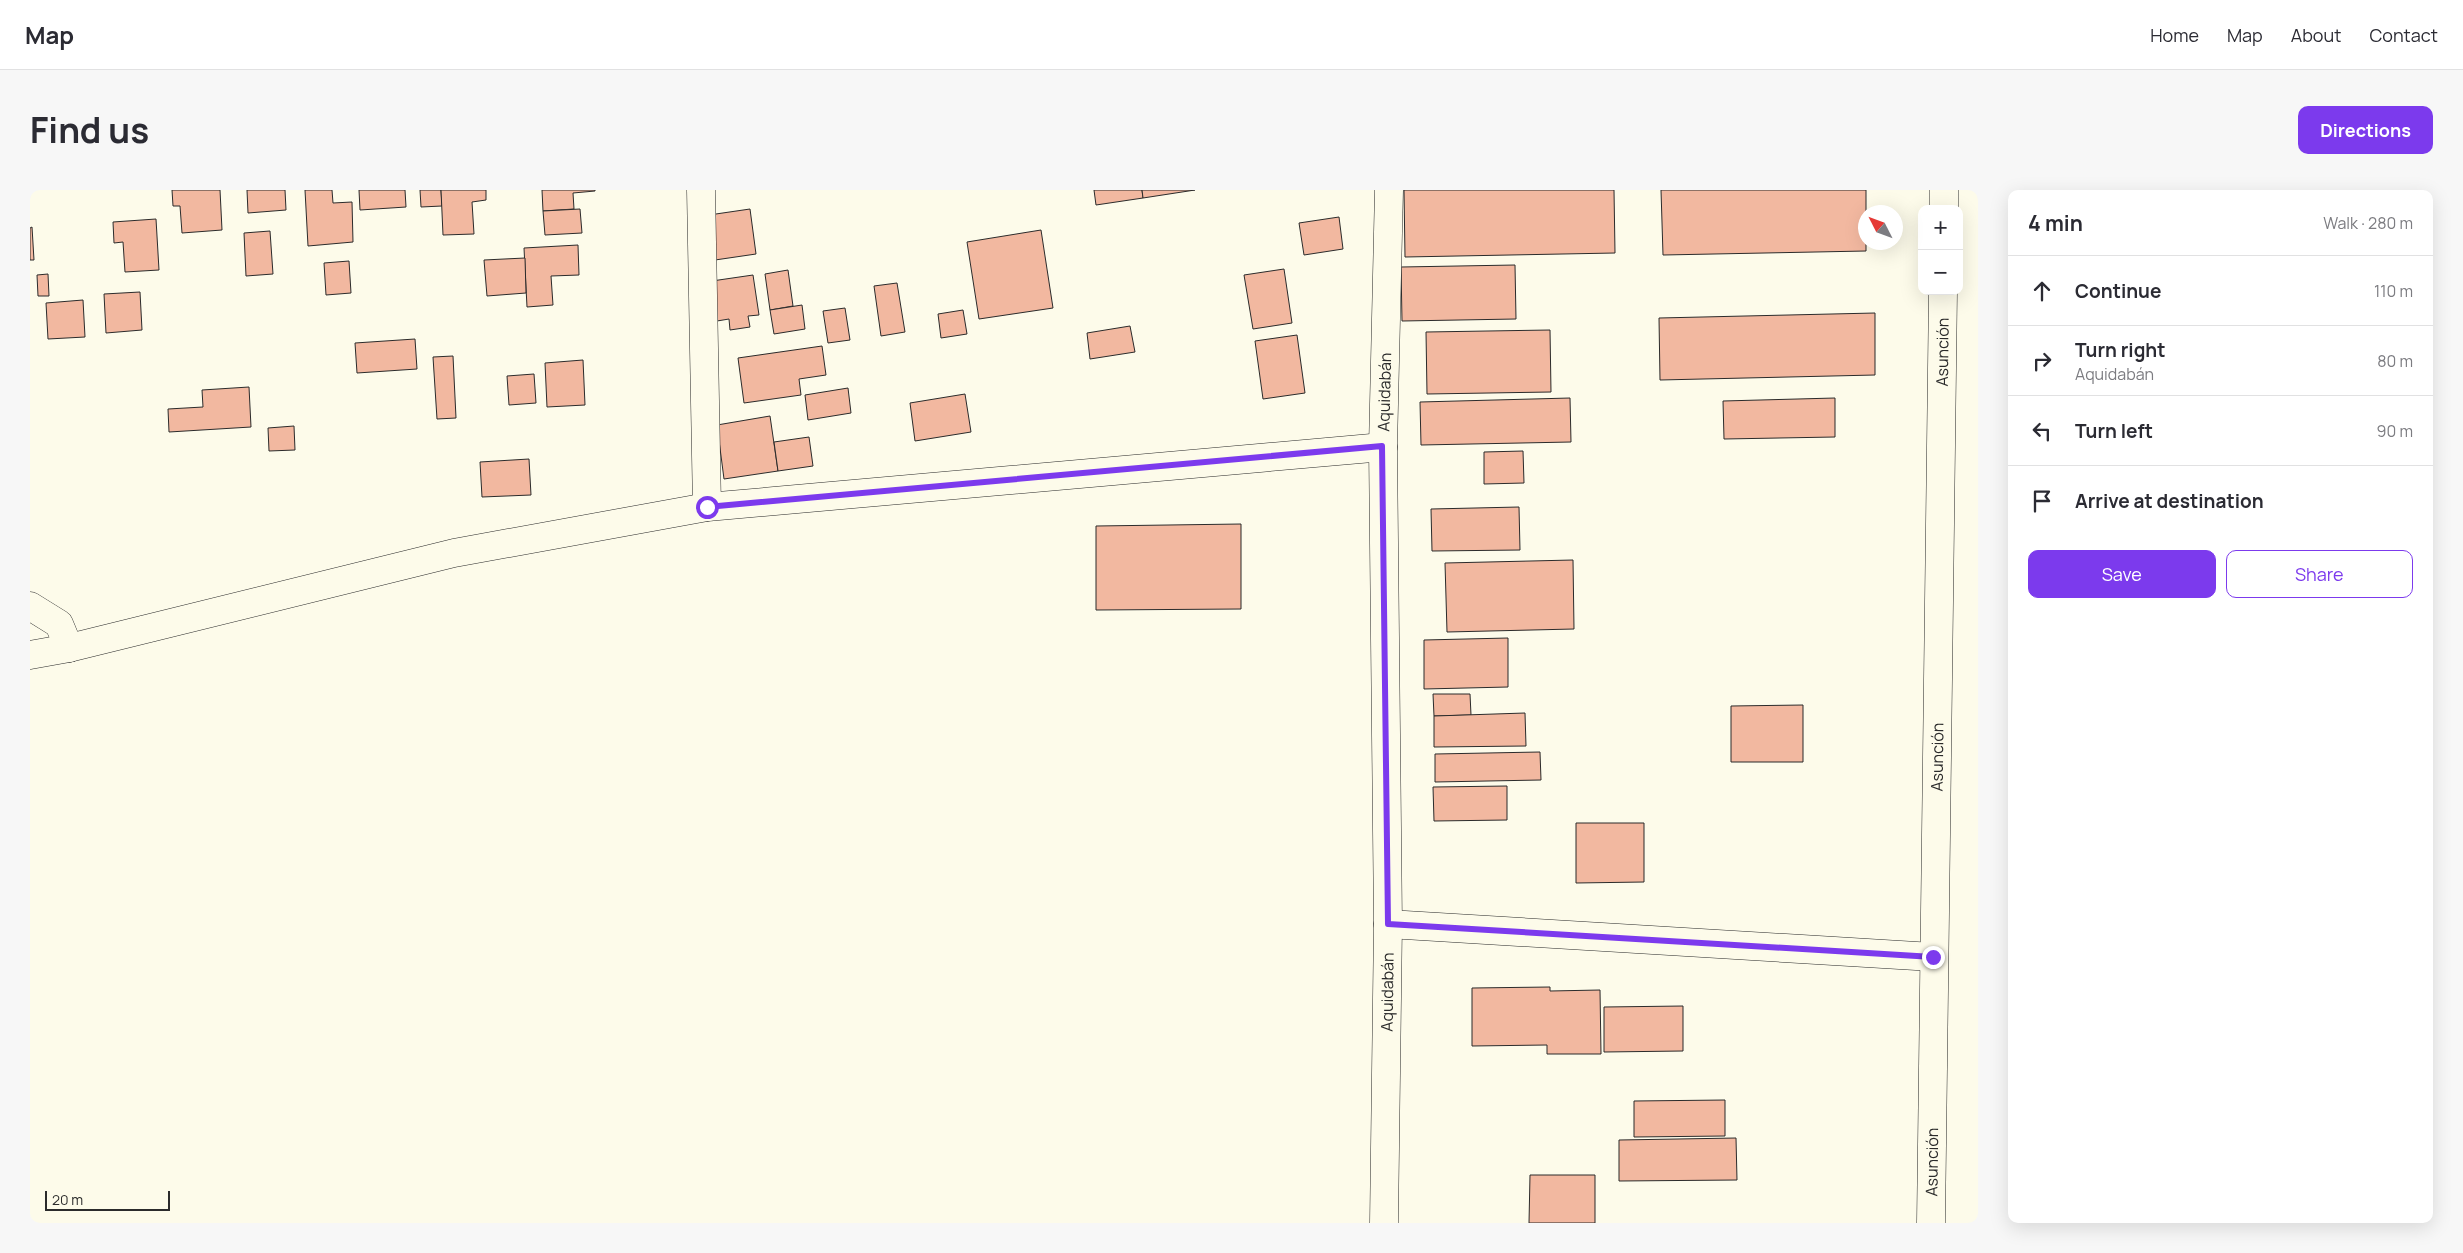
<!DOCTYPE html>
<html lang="en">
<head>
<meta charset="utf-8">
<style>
  :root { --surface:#fff; --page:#f7f7f7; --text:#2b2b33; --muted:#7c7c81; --line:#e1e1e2; --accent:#7c3aed }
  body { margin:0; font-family:Manrope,sans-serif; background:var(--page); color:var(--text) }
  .controls { position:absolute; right:15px; top:15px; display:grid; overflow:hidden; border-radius:10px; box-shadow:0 5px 20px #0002 }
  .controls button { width:45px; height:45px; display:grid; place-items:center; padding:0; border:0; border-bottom:1px solid var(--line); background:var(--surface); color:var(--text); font:25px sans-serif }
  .compass { position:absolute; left:1828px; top:15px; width:45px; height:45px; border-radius:50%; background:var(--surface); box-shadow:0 5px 20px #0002; rotate:312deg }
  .scale { position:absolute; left:15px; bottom:12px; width:125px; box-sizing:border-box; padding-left:5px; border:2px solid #2b2b2b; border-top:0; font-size:14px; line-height:18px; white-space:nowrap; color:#2b2b2b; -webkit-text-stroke:4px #fdfbea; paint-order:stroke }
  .stop { position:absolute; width:15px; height:15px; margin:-11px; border:4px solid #7c3aed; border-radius:50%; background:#fff }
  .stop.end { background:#7c3aed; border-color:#fff; box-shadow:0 1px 5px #0008 }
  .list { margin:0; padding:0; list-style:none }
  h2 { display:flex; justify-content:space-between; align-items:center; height:65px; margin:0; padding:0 20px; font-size:21px }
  h2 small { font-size:16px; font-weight:400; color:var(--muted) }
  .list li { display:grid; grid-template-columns:32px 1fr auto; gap:15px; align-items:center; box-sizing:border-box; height:70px; padding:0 20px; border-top:1px solid var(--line) }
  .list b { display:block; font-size:19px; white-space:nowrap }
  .list p { margin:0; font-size:16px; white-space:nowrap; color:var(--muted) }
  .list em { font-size:16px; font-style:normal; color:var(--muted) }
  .actions { display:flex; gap:10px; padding:15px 20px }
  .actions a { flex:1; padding:11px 0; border:1px solid var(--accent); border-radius:10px; text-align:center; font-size:18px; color:var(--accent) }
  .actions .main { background:var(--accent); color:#fff }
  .icon { flex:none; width:28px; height:28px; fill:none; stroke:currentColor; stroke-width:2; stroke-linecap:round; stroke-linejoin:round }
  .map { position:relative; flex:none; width:1948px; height:1033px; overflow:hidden; border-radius:10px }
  header { display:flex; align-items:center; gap:30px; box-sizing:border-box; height:70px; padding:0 25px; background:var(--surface); border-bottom:1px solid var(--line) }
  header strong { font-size:24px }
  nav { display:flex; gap:28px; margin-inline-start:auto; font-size:18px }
  .intro { display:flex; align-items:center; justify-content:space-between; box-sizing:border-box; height:120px; padding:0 30px }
  h1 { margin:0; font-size:35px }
  .button { padding:12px 22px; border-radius:10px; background:var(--accent); color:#fff; font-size:18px; font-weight:700 }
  main { display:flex; gap:30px; padding:0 30px }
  aside { flex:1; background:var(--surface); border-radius:10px; box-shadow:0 5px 20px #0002 }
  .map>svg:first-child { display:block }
</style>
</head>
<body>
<header>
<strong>Map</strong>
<nav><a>Home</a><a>Map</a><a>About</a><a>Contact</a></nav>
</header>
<div class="intro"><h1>Find us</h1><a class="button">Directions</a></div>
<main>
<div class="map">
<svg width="1948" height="1033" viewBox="0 0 1948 1033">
  <rect width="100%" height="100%" fill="#fdfbea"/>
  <g fill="#f2b8a0" stroke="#2b2b2b">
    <path d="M142,0H190L192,40L152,43L150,16H143Z"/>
    <path d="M217,0H255L256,20L218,23Z"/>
    <path d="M275,0H302L303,13L322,12L323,52L278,56Z"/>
    <path d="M329,0H375L376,17L330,20Z"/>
    <path d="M390,0H411L412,16L391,17Z"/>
    <path d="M411,0H456V10L442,12L444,44L413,45Z"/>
    <path d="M512,0H565V1L543,3L544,19L513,21Z"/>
    <path d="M1064,0H1112L1113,8L1066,15Z"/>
    <path d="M1112,0H1165L1113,8Z"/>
    <path d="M1374,0H1584L1585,63L1375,67Z"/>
    <path d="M1631,0H1836V61L1633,65Z"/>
    <path d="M550,19L552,43L515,45L513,21Z"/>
    <path d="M720,19L726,64L685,70L679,25Z"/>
    <path d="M1309,27L1313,59L1274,65L1269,33Z"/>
    <path d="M126,29L129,80L95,82L93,52L84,53L83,32Z"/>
    <path d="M2,37L4,70H0V38Z"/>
    <path d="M1011,40L1023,118L949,129L937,52Z"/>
    <path d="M240,41L243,84L216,86L214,43Z"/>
    <path d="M548,55L549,85L521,86L523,115L497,117L494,58Z"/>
    <path d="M495,68L496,103L457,106L454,70Z"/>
    <path d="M319,71L321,103L296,105L294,73Z"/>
    <path d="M1485,75L1486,129L1372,131L1371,77Z"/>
    <path d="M1254,79L1262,133L1223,139L1214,85Z"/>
    <path d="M758,80L763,116L740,120L735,84Z"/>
    <path d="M18,84L19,106H8L7,85Z"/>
    <path d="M723,85L729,125L718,126L720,137L700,140L699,129L681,132L675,92Z"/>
    <path d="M867,93L875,142L851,146L844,96Z"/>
    <path d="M110,102L112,140L76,143L74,104Z"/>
    <path d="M53,110L55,147L18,149L16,113Z"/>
    <path d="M772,115L775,139L744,144L740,120Z"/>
    <path d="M815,118L820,150L798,153L793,121Z"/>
    <path d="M933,120L937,144L911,148L908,124Z"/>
    <path d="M1845,123V185L1630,190L1629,128Z"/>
    <path d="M1100,136L1105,162L1060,169L1057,143Z"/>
    <path d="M1520,140L1521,202L1397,204L1396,142Z"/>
    <path d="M1267,145L1275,203L1233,209L1225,151Z"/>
    <path d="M385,149L387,179L327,183L325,153Z"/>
    <path d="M792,156L796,185L769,189L771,205L714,213L708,168Z"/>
    <path d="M423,166L426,228L407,229L403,167Z"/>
    <path d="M553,170L555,215L517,217L515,173Z"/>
    <path d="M504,184L506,213L479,215L477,186Z"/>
    <path d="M219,197L221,237L139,242L138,219L173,217L172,200Z"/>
    <path d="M818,198L821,223L778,230L775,205Z"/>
    <path d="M935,204L941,242L885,251L880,213Z"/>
    <path d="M1540,208L1541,252L1391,255L1390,212Z"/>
    <path d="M1805,208V247L1694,249L1693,211Z"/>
    <path d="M740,226L748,281L694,289L687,235Z"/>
    <path d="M264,236L265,260L239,261L238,238Z"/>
    <path d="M779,247L783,276L748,281L744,252Z"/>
    <path d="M1493,261L1494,293L1454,294V262Z"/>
    <path d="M499,269L501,305L452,307L450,272Z"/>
    <path d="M1489,317L1490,360L1402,361L1401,319Z"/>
    <path d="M1211,334V419L1066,420V336Z"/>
    <path d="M1543,370L1544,439L1417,442L1415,373Z"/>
    <path d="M1478,448V497L1394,499V450Z"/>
    <path d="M1403,504H1440L1441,525L1404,526Z"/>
    <path d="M1773,515V572H1701V516Z"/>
    <path d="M1495,523L1496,556L1404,557V526Z"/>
    <path d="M1510,562L1511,590L1405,592V564Z"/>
    <path d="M1477,596V630L1404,631L1403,597Z"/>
    <path d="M1546,633H1614V692L1546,693Z"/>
    <path d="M1520,797V801L1570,800L1571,864H1517V855L1442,856V798Z"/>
    <path d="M1653,816V861L1574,862V817Z"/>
    <path d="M1695,910V946L1604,947V911Z"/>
    <path d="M1706,948L1707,990L1589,991V950Z"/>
    <path d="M1500,985H1565V1033H1499Z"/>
  </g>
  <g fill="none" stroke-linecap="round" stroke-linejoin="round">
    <g stroke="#2b2b2b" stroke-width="29">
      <g id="street">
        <path d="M671,0L677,317"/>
        <path d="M1914,19V0"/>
        <path d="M0,416L29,434L39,458"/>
        <path d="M0,465L39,458L424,363L677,317L1353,257"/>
        <path d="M1358,734L1903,767"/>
        <path id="s1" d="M1901,1033L1913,101"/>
      </g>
    </g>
    <g stroke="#2b2b2b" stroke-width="29">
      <g id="secondary">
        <path id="s2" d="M1354,1033L1358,734L1353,257L1359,0"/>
      </g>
    </g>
    <use href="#street" stroke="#fdfbea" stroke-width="28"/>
    <use href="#secondary" stroke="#fdfbea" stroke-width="28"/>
  </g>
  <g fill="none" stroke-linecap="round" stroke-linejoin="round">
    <path stroke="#7c3aed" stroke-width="6" d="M677,317L1352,256L1358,734L1903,767"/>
  </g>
  <g text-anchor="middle" stroke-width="4" stroke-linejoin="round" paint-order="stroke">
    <g font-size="16" fill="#2b2b2b" stroke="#fdfbea">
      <text dy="6" stroke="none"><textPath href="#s1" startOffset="871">Asunción</textPath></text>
      <text dy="6" stroke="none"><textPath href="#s2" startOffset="831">Aquidabán</textPath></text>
      <text dy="6" stroke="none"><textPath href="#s1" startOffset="466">Asunción</textPath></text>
      <text dy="6" stroke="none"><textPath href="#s2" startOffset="231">Aquidabán</textPath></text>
      <text dy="6" stroke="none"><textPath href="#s1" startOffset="61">Asunción</textPath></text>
    </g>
  </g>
</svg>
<div class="controls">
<button>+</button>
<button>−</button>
</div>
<svg class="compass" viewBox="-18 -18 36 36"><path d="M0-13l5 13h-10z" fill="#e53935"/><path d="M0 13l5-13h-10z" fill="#7c7c81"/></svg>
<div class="scale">20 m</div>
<div class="stop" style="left:677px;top:317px"></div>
<div class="stop end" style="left:1903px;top:767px"></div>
</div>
<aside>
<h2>4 min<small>Walk · 280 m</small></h2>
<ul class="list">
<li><svg class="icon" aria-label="ahead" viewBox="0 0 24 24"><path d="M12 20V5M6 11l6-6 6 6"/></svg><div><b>Continue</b></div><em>110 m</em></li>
<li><svg class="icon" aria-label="right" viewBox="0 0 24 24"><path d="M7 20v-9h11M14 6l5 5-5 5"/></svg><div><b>Turn right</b><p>Aquidabán</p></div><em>80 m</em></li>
<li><svg class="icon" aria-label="left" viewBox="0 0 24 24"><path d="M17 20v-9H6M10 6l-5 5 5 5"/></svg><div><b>Turn left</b></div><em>90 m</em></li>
<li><svg class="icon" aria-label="arrive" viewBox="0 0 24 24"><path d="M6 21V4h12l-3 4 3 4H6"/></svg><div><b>Arrive at destination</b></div></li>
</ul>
<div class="actions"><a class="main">Save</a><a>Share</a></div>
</aside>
</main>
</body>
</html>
